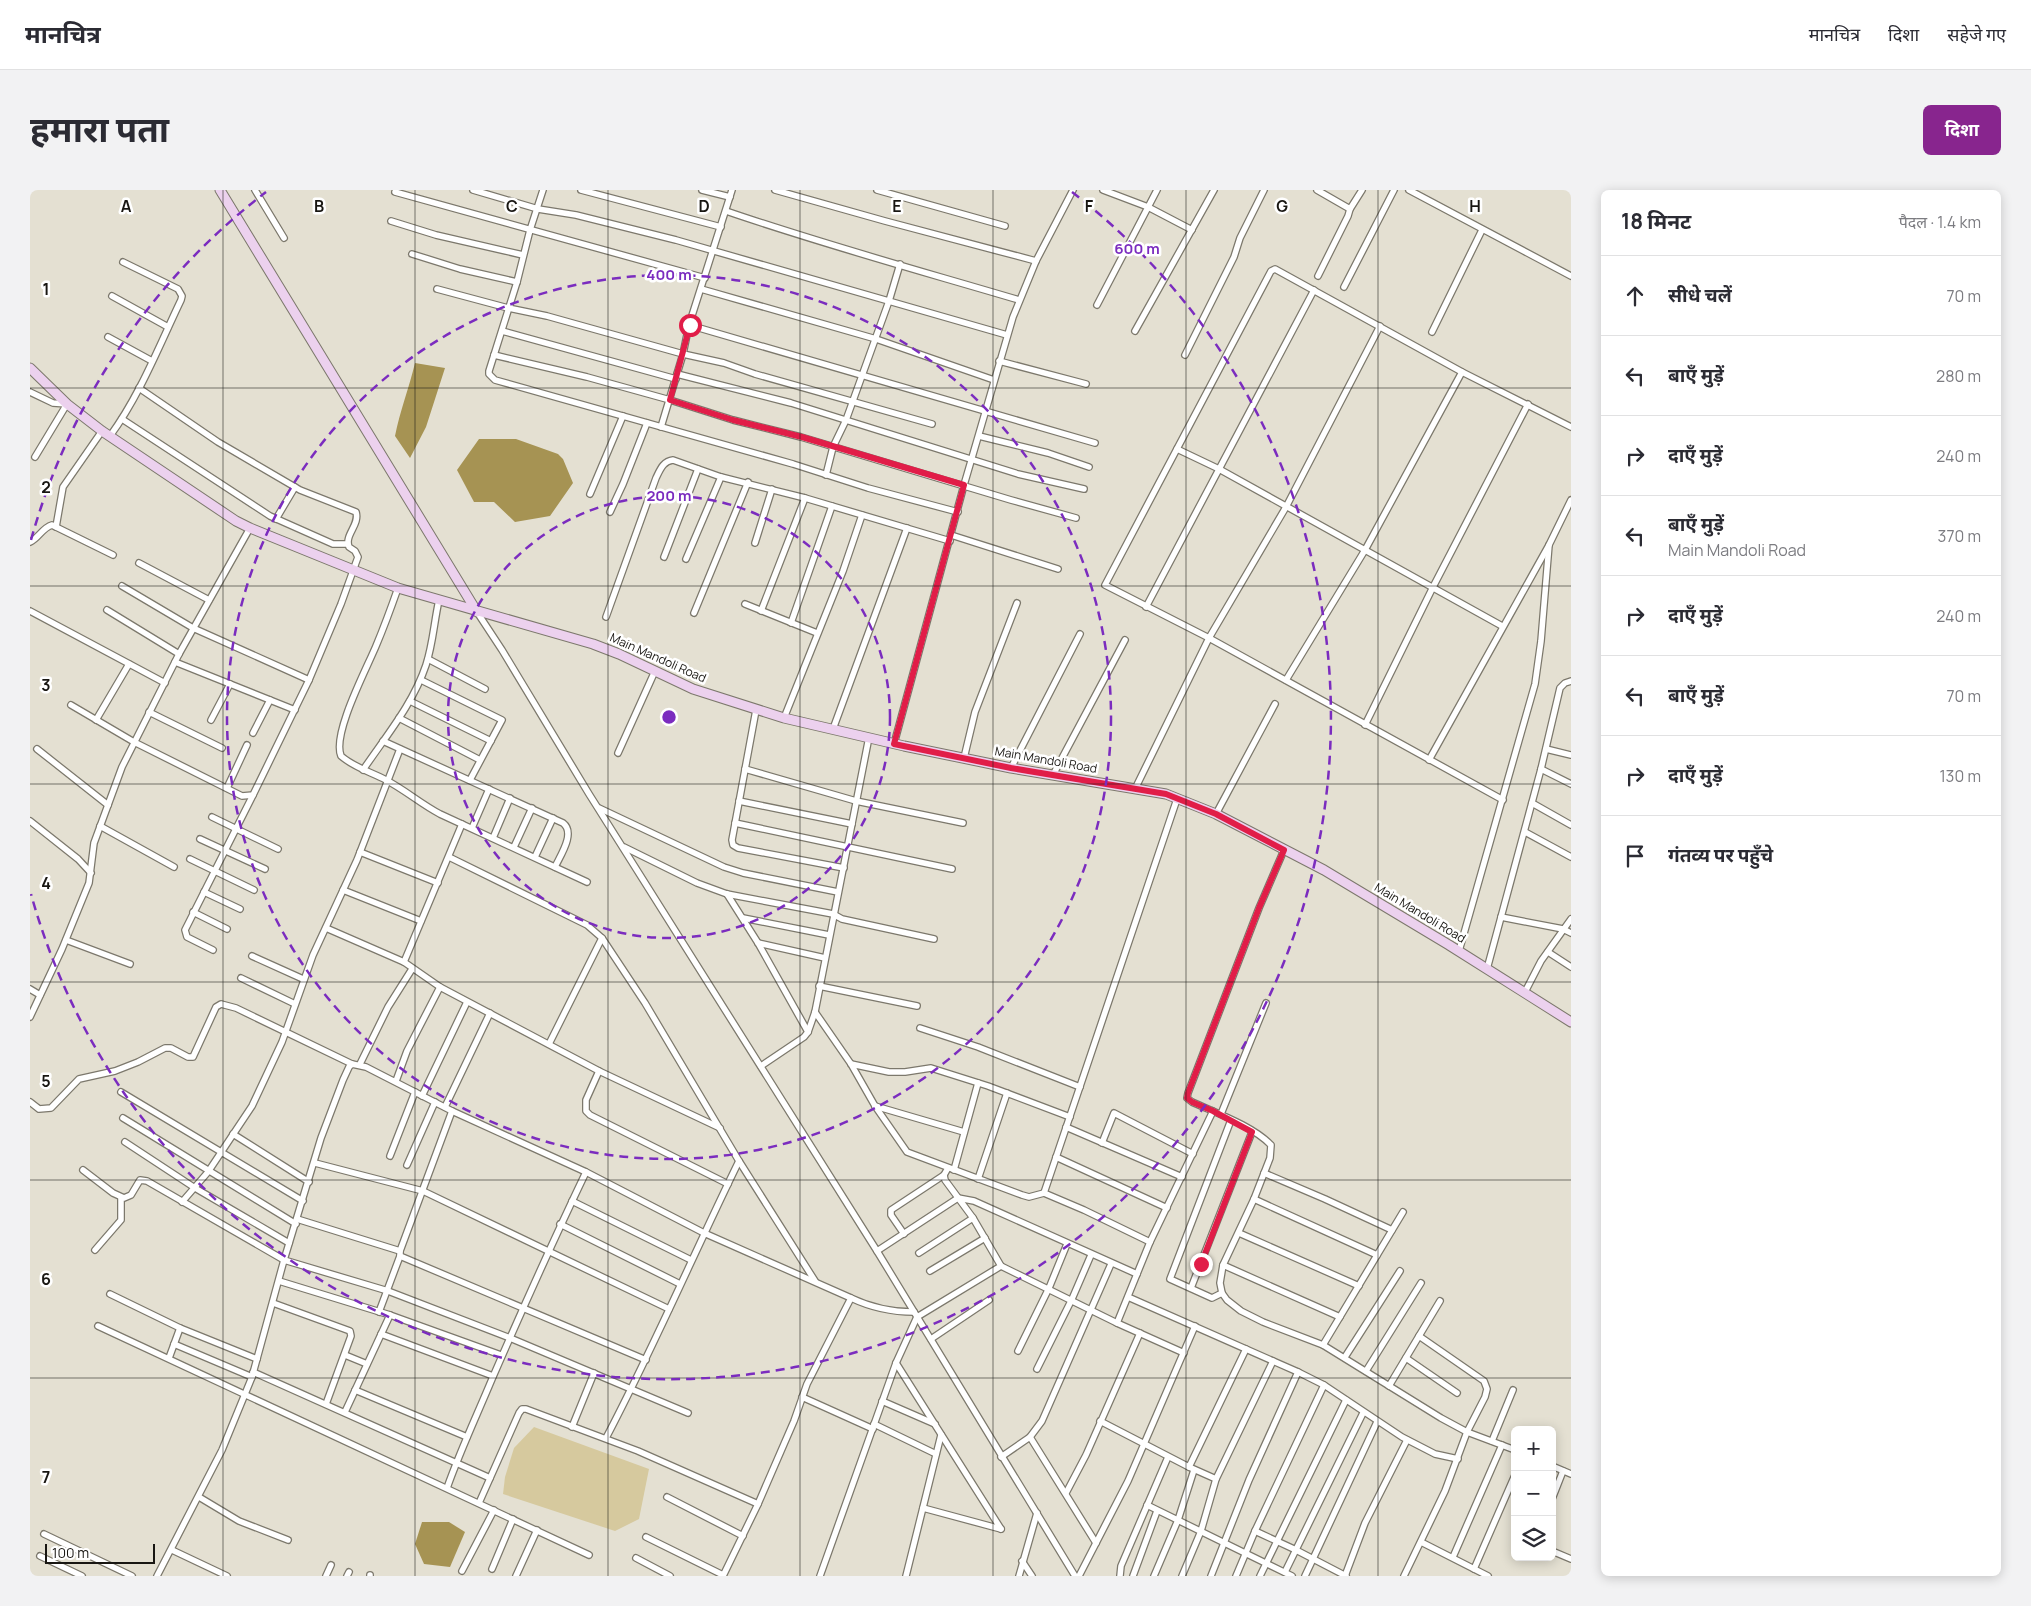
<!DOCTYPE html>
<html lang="hi">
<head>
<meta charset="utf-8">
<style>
  :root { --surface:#fff; --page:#f2f2f3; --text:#2b2b33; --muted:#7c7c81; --line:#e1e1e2; --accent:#88258e }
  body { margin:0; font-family:Manrope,"Noto Sans Devanagari",sans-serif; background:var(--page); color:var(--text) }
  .controls { position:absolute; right:15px; bottom:15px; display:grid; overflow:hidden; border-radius:8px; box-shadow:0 2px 12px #0003 }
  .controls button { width:45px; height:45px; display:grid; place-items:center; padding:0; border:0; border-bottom:1px solid var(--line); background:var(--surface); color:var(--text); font:25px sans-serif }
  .scale { position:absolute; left:15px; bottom:12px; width:110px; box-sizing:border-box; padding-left:5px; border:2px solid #181612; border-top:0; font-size:14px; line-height:18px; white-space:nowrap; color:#181612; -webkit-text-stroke:4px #fff; paint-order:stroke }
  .stop { position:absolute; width:15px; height:15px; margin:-11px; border:4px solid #e11d48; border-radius:50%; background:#fff }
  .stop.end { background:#e11d48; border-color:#fff; box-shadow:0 1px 5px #0008 }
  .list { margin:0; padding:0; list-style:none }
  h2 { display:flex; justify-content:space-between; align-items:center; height:65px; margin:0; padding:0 20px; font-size:21px }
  h2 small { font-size:16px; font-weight:400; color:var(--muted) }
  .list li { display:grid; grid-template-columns:32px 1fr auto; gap:15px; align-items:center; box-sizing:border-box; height:80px; padding:0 20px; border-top:1px solid var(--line) }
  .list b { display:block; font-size:19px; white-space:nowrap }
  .list p { margin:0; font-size:16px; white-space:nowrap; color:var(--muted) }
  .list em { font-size:16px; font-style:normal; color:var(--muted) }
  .icon { flex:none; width:28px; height:28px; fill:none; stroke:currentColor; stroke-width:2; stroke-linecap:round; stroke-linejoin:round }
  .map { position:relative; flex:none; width:1541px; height:1386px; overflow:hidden; border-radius:8px }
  header { display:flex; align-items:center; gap:30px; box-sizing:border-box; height:70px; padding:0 25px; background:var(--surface); border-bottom:1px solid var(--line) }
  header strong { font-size:24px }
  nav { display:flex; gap:28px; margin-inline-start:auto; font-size:18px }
  .intro { display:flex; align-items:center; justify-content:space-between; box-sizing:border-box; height:120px; padding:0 30px }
  h1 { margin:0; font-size:35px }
  .button { padding:12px 22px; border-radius:8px; background:var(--accent); color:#fff; font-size:18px; font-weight:700 }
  main { display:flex; gap:30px; padding:0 30px }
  aside { flex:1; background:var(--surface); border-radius:8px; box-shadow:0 2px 12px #0003 }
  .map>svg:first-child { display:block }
</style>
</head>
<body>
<header>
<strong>मानचित्र</strong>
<nav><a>मानचित्र</a><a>दिशा</a><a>सहेजे गए</a></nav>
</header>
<div class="intro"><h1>हमारा पता</h1><a class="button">दिशा</a></div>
<main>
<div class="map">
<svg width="1541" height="1386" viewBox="0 0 1541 1386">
  <rect width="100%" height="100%" fill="#e4e0d2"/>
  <path fill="#d6c99e" d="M504,1237L619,1279L609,1329L585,1341L473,1304L475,1287L484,1258Z"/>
  <g fill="#a69353">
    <path d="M385,173L415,178L396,237L380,268L365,246C370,221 379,198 385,173Z"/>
    <path d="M449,249H486L528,264L533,269L543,293L520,326L485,332L464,312H444L427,280Z"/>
    <path d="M392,1332H419L435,1342L420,1377L394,1374L385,1354Z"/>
  </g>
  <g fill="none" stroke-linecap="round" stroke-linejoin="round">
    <g stroke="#7c786c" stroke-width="8">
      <g id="street">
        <path d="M225,0L254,48"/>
        <path d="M443,0L508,19L546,25L646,50L977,145"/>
        <path d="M513,0L500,40L487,92L459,181V184L465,190L763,274L838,298L928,322"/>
        <path d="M551,0L691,37"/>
        <path d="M672,0L700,7"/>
        <path d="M745,0L855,31L1006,71"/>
        <path d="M847,0L975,36"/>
        <path d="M1073,0L1118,17L1162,40"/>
        <path d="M1287,0L1320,19"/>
        <path d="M1379,0L1541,86"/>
        <path d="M365,2L675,88"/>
        <path d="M696,21C792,54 891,81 989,110"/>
        <path d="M361,31L406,45L493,65"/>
        <path d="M382,64L430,79L487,92"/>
        <path d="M1288,86L1318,26L1320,19L1332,0"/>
        <path d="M1314,97L1364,0"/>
        <path d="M407,99L478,118L517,126L653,164L694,173L725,184L902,234"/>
        <path d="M671,99L846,149L964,190"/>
        <path d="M82,106L138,137"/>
        <path d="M1067,115L1127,0"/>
        <path d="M659,135L1065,253"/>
        <path d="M472,141L646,189"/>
        <path d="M1105,141L1184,0"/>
        <path d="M1402,142L1452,40"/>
        <path d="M78,147L122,171"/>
        <path d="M464,165L557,187L640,210L703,230L771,247L981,310L1046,328"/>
        <path d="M1155,165L1204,67L1210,48L1234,0"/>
        <path d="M969,171L1056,194"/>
        <path d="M647,184L761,213L988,284L1054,299"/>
        <path d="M0,202L23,213L37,214L5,267"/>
        <path d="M92,229L240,326L303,354H317"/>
        <path d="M631,237L653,164L659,135L702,0"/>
        <path d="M80,246C110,205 129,156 151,110L152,106L148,99L93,72"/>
        <path d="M949,246L1018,263L1059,277"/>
        <path d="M1147,259L1189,279L1472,436"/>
        <path d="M796,285L803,257L816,230L859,111L870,74"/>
        <path d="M560,304L593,226"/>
        <path d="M580,322L593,294L617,233"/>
        <path d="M246,329L265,297"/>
        <path d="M26,337L33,297L72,241"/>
        <path d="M921,345L1028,379"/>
        <path d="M0,352C9,348 12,338 22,335L83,365"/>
        <path d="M725,353L742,299"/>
        <path d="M634,367L668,279"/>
        <path d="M656,369L691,287"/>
        <path d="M109,373L179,410"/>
        <path d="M92,396L163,438L279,490"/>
        <path d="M368,398C361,418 354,437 346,456C336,480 302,544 311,566C325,578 341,582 356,590C375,600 391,614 410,624L557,692"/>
        <path d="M715,414L787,443"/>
        <path d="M1116,417L1284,100"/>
        <path d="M77,420L149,464"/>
        <path d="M0,421L135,493"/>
        <path d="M731,421L775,308"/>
        <path d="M447,422L472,460L559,604L847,1061L1045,1386"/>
        <path d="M664,423L718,292"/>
        <path d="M576,427L626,288C630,280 633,271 643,270L691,287L775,308L920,351"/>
        <path d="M761,433L802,316"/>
        <path d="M398,469L455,499"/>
        <path d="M145,472L265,520"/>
        <path d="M391,490L472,530L440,590"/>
        <path d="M1256,490L1335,360L1432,182"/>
        <path d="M380,511L461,551"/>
        <path d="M41,515L104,552L212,606L223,605L279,490L311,414L328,367L325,361L319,357C314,345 330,335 326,322L270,300L188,252L109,198"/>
        <path d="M726,520L702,650L703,655L708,658L814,678"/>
        <path d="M119,522L192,558"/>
        <path d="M369,528L450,570"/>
        <path d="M754,528L813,381L832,325"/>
        <path d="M66,530L99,474"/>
        <path d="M181,530L200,494"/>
        <path d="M1335,535L1403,397L1498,214"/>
        <path d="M803,539L877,338"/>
        <path d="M223,543L240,510"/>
        <path d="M353,551L533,633C546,643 530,666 525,677"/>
        <path d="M864,554L934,295L983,127L1006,71L1043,0"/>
        <path d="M7,559L78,615"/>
        <path d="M1516,559L1541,565"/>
        <path d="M588,563L625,481"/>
        <path d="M934,568L945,522L987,413"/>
        <path d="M1399,570L1519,355L1541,310"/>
        <path d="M981,578L1050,444"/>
        <path d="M715,579L826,611L933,633"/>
        <path d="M1511,579L1541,594"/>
        <path d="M333,580C356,546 383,514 396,475C403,454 404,432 409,410"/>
        <path d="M1023,585L1095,450"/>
        <path d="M197,598L217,555"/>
        <path d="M1105,599L1179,448L1256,317L1350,136"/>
        <path d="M1473,610L1179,448L1075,395L1241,81L1245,79L1432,182L1541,237"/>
        <path d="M709,611L822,634"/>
        <path d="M1502,613L1541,635"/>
        <path d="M569,618L694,677L713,683L808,702"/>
        <path d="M1186,624L1245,514"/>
        <path d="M182,627L248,659"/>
        <path d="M0,631L48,669L61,683"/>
        <path d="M705,633L922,679"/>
        <path d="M70,636L144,677"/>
        <path d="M442,638L459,599"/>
        <path d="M1495,642L1541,667"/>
        <path d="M463,648L480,608"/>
        <path d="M170,649L235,679"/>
        <path d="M484,657L502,618"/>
        <path d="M594,657L667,693L697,704L803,724L812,729L904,749"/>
        <path d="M1254,660L1229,718L1158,903L1157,908L1162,912C1186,923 1223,936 1241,955L1240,968L1224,1009L1193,1075L1190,1093L1192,1103L1197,1110L1211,1121L1233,1132L1293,1155L1411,1228L1437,1242L1485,1260"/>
        <path d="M330,662L408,693"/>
        <path d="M419,667L557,735L572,748L615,813L709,971L785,1091"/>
        <path d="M505,667L523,628"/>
        <path d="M160,669L224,700"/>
        <path d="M313,700L391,731"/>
        <path d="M174,702L210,719"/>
        <path d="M697,704L728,753L778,842"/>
        <path d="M163,722L197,739"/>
        <path d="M1471,727L1533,739L1541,743"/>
        <path d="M713,728L799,745"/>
        <path d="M296,738L374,772L410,797L569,881L690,938"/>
        <path d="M36,750L100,774"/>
        <path d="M728,753L795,768"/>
        <path d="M183,760L157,747L155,740L223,605"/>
        <path d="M1429,761L1505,494L1511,451L1519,355"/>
        <path d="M1518,762L1541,777"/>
        <path d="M222,766L273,789"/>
        <path d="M374,772L432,634"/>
        <path d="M1457,779L1511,579L1530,498L1535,493L1541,491"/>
        <path d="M211,788L265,814"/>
        <path d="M789,796L887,816"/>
        <path d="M0,799L10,805"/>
        <path d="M1495,802L1511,771L1541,729"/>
        <path d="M785,822L821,874L845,916L877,962L992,1005L999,1007L1014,1003L1054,1020L1120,1052"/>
        <path d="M0,827L32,759L59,693L64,653L92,577L149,464L220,338"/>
        <path d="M890,838L948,857L1050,897"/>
        <path d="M519,854L572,748"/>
        <path d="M330,874L358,817L382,779"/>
        <path d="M821,874L859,882H875L901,878L958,896L1040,927"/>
        <path d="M731,876L774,847L778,842L785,822L839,547"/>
        <path d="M569,881L556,910V921L560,925L698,994"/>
        <path d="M366,891L377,861L410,797"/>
        <path d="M91,902L273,1011"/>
        <path d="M392,906L437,812"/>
        <path d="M0,912L9,919L21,918L49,889L85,881L108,872L135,858H141L158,867H163L186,817L191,814L206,818L322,874"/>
        <path d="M845,916L934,942"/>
        <path d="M415,917L460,823"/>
        <path d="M1191,924L1236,813"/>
        <path d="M93,928L266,1034"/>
        <path d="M1036,937L1152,987"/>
        <path d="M203,944L279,992"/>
        <path d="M95,952L165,998L259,1053"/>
        <path d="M1072,953L1084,923L1163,964"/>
        <path d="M360,966L385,902"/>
        <path d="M1026,967L1137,1018"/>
        <path d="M285,973L393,1001L639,1119"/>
        <path d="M377,975L405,912"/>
        <path d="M53,980L83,1003L94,1008L101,1005L110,990L117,991L254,1070L358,1101L480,1148L658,1223"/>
        <path d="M924,980L948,893"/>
        <path d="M1234,983L1295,1009L1362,1040"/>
        <path d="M948,989L977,903"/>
        <path d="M1014,1003L1147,609"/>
        <path d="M1224,1009L1347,1065"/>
        <path d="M542,1011L661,1070"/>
        <path d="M152,1012L178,982L222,916L252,852L283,765L327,670L370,559"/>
        <path d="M267,1029L370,1061V1066L616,1170"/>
        <path d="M530,1034L650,1094"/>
        <path d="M1209,1043L1329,1096"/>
        <path d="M874,1044L861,1025V1020L914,985"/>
        <path d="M65,1060L91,1030V1008"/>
        <path d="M370,1061L422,921"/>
        <path d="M847,1061L928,1008L944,1011L1107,1084"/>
        <path d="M889,1063L943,1028"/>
        <path d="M1193,1075L1310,1127"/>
        <path d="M971,1076L1087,1133L1154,1163"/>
        <path d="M900,1081L955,1048"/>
        <path d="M249,1091L360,1125L471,1165"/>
        <path d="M1161,1098L1222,942"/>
        <path d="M1192,1103L1182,1108L1140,1089L1201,930"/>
        <path d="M80,1104L150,1138L227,1169"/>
        <path d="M1098,1107L1268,1182L1294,1195L1372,1247L1405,1264L1428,1269"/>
        <path d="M243,1113L320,1141L321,1146L296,1214"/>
        <path d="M349,1122L370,1066"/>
        <path d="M1087,1133L1120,1052L1183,921"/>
        <path d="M68,1136L559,1365"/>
        <path d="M351,1144L463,1186"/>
        <path d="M901,1149L959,1110"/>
        <path d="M144,1154L222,1187"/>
        <path d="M1293,1155L1373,1022"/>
        <path d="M988,1161L1019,1098L1037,1054"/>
        <path d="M315,1165L337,1174"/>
        <path d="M1315,1167L1370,1081"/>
        <path d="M139,1168L150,1138"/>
        <path d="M1376,1168L1427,1203"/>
        <path d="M866,1173L971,1339"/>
        <path d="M1007,1179L1042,1109L1061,1065"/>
        <path d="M1336,1181L1391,1093"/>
        <path d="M223,1182L460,1288"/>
        <path d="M1359,1196L1410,1111"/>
        <path d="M325,1200L437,1247"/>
        <path d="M772,1207L843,1239"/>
        <path d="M852,1211L905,1234"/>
        <path d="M315,1222L360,1125"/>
        <path d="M1070,1231L1159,1277L1186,1289"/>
        <path d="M844,1234L906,1264"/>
        <path d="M542,1237L564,1183"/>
        <path d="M1000,1247L1066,1353"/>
        <path d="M576,1248C624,1157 664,1063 709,971"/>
        <path d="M1462,1251L1483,1200"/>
        <path d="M971,1267L1000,1247L1012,1231L1081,1074"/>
        <path d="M1522,1276L1541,1284"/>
        <path d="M1159,1277L1216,1159"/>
        <path d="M417,1298C430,1261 447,1225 462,1189C492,1120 523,1051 556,982"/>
        <path d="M1036,1303L1056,1265L1110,1143"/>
        <path d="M169,1307L209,1331L258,1350"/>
        <path d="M637,1307L713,1346"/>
        <path d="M1522,1309L1533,1281"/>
        <path d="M449,1313L489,1223L492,1219H496L608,1261L728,1314"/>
        <path d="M1117,1315L1262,1386"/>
        <path d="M893,1318L971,1339"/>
        <path d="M1225,1341L1266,1360L1316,1386"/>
        <path d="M14,1344L102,1386"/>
        <path d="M616,1347L693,1385"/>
        <path d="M1391,1352L1458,1386"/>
        <path d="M142,1360L197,1386"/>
        <path d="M1522,1361L1541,1369"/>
        <path d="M10,1366L52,1386"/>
        <path d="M1423,1367L1472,1255"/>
        <path d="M606,1368L640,1386"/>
        <path d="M992,1371L1002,1386"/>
        <path d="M462,1379L483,1329"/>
        <path d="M1444,1379L1485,1285"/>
        <path d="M432,1381L464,1320"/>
        <path d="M1255,1382L1333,1223"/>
        <path d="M127,1386L192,1260L222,1187L254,1070L291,948L313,890L319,877L322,874L336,877L422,921L556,982L674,1043L821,1108C842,1118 861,1122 884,1122"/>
        <path d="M296,1386L301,1375"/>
        <path d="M317,1386L319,1382"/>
        <path d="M340,1386V1385"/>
        <path d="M486,1386L507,1340"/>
        <path d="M693,1386L728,1314L764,1231L777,1194L821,1108"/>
        <path d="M790,1386L866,1173L887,1127L971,1076L943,1028L915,990L914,985L918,978"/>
        <path d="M876,1386L911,1245"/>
        <path d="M989,1386L1007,1323"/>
        <path d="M1049,1386L1098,1291L1165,1136"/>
        <path d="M1090,1386L1091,1376L1138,1267"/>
        <path d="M1103,1386L1127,1321"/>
        <path d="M1124,1386L1148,1330L1164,1280"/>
        <path d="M1152,1386L1171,1341L1186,1289L1243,1171"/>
        <path d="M1181,1386L1219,1290L1268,1182"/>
        <path d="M1206,1386L1225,1341L1294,1195"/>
        <path d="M1230,1386L1316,1210"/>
        <path d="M1275,1386L1347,1232"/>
        <path d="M1315,1386L1335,1333L1377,1250"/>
        <path d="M1374,1386L1415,1301L1437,1242L1455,1207L1457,1199L1454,1191L1389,1146"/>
      </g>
    </g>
    <g stroke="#7c786c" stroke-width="11">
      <g id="secondary">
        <path d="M190,0L447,422"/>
        <path d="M0,178L37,214L72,241L206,331L220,338L368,398L563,454L589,464L663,499L754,528L874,556L981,578L1136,604L1186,624L1294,680L1419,755L1541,832"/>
      </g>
    </g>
    <use href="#street" stroke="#fff" stroke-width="5.5"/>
    <use href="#secondary" stroke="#ecd1ee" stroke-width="9"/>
  </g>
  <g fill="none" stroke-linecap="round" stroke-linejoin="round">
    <path stroke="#e11d48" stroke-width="6" d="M660,135L640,210L703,230L772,247L934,295L864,554L981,578L1136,604L1186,624L1254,660L1229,718L1158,903L1157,908L1162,912L1183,921L1222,942L1171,1074"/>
  </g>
  <path fill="none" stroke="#181612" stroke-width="1" stroke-opacity="0.55" d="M193,0V1386M385,0V1386M578,0V1386M770,0V1386M963,0V1386M1156,0V1386M1348,0V1386M0,198H1541M0,396H1541M0,594H1541M0,792H1541M0,990H1541M0,1188H1541"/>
  <g fill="none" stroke="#7b2cbf" stroke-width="2.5" stroke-dasharray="9 6">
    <circle cx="639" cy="527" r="221"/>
    <circle cx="639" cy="527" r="442"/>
    <path d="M1 350A662 662 0 0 1 236 2M1042 2A662 662 0 1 1 1 704"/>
  </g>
  <g text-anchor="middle" stroke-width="5" stroke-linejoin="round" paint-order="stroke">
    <g font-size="12" fill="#181612" stroke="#fff">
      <text transform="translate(628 468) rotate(24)" y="4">Main Mandoli Road</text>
      <text transform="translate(1016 570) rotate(10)" y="4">Main Mandoli Road</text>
      <text transform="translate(1390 723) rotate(31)" y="4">Main Mandoli Road</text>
    </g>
  </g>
  <g font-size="16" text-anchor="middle" font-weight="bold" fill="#181612" stroke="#fff" stroke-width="5" stroke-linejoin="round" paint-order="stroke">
    <text x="96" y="22">A</text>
    <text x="289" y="22">B</text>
    <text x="482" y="22">C</text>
    <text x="674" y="22">D</text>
    <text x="867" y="22">E</text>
    <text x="1059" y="22">F</text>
    <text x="1252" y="22">G</text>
    <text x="1445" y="22">H</text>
    <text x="16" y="105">1</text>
    <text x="16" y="303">2</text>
    <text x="16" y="501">3</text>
    <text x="16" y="699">4</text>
    <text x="16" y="897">5</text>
    <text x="16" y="1095">6</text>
    <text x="16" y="1293">7</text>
  </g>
  <circle cx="639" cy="527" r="8" fill="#7b2cbf" stroke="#fff" stroke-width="2.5"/>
  <g font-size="15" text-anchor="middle" font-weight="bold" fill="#7b2cbf" stroke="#fff" stroke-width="5" stroke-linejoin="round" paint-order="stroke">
    <text x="1107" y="64">600 m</text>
    <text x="639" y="90">400 m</text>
    <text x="639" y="311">200 m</text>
  </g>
</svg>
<div class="controls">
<button>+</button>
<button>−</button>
<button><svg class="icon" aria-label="layers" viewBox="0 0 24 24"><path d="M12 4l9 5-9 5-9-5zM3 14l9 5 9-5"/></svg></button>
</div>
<div class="scale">100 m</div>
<div class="stop" style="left:660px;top:135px"></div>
<div class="stop end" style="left:1171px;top:1074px"></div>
</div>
<aside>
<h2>18 मिनट<small>पैदल · 1.4 km</small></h2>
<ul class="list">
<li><svg class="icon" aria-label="ahead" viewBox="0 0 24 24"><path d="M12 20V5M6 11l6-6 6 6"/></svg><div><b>सीधे चलें</b></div><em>70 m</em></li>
<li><svg class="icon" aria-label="left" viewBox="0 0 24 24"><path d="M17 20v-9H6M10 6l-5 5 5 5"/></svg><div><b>बाएँ मुड़ें</b></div><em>280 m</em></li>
<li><svg class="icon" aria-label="right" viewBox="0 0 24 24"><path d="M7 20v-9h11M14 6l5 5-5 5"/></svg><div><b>दाएँ मुड़ें</b></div><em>240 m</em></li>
<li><svg class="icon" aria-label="left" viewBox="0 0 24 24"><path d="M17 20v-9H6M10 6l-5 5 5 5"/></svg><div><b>बाएँ मुड़ें</b><p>Main Mandoli Road</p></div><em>370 m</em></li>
<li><svg class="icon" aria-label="right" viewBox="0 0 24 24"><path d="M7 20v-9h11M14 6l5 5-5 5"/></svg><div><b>दाएँ मुड़ें</b></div><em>240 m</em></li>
<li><svg class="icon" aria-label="left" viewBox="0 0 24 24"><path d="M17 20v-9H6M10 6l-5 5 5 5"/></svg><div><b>बाएँ मुड़ें</b></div><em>70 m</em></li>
<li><svg class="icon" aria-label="right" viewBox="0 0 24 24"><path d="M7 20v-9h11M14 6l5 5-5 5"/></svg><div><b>दाएँ मुड़ें</b></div><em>130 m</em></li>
<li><svg class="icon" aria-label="arrive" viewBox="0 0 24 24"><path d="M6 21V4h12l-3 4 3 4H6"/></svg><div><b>गंतव्य पर पहुँचे</b></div></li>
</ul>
</aside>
</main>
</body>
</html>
